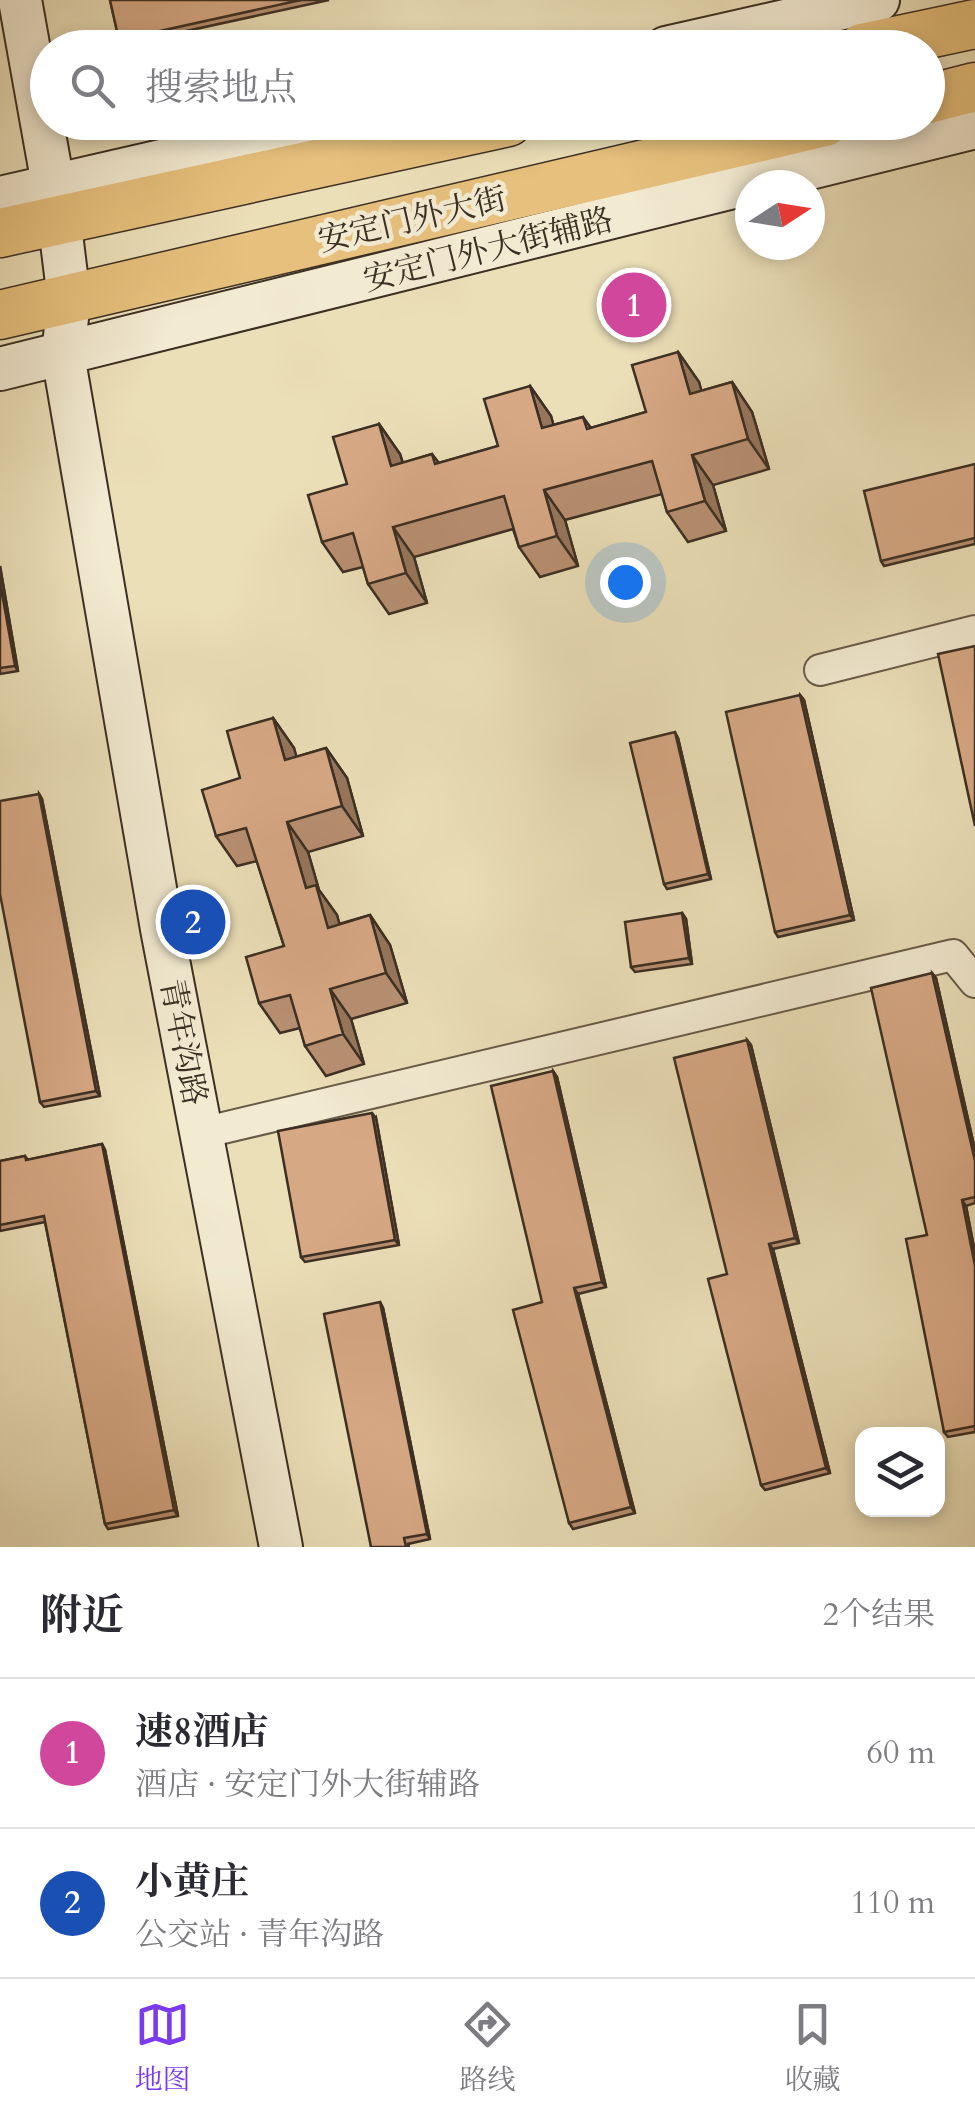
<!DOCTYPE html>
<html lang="zh">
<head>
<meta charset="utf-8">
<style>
  :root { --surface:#fff; --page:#f7f7f7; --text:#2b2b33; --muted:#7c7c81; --line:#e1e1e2; --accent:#7c3aed }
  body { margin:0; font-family:Cardo,"Noto Serif SC",serif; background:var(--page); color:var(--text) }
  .controls { position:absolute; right:30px; bottom:30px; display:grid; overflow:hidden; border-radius:20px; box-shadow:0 5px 15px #0003 }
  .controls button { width:90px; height:90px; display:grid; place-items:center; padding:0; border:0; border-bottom:2px solid var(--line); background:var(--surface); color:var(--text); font:50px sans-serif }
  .compass { position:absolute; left:735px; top:170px; width:90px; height:90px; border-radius:50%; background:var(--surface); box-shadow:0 5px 15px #0003; rotate:78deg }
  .you { position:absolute; left:625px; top:582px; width:35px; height:35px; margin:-25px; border:8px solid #fff; border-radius:50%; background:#1a73e8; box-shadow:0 0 0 15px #1a73e833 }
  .badge { display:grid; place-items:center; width:65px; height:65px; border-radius:50%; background:var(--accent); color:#fff; font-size:32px; font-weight:700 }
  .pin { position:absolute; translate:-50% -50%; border:5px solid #fff; box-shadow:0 2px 10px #0006 }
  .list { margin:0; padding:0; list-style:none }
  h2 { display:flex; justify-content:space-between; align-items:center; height:130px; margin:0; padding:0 40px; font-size:42px }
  h2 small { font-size:32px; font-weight:400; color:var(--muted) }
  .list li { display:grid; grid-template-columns:65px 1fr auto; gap:30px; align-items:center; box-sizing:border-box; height:150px; padding:0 40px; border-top:2px solid var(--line) }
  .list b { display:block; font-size:38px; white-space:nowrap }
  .list p { margin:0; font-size:32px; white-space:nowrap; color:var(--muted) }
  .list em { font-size:32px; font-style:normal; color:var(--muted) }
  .icon { flex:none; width:55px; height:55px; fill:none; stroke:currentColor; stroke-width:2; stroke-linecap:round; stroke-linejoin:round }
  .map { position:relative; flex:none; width:975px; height:1547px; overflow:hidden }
  .search { position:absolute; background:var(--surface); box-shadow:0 5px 15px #0003; left:30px; right:30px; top:30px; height:110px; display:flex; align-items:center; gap:25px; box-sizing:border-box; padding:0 35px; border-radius:55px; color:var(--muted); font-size:38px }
  .sheet { height:430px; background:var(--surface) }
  nav { display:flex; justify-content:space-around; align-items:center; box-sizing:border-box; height:140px; border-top:2px solid var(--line); background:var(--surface); font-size:28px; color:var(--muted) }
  nav a { display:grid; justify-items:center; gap:5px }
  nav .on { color:var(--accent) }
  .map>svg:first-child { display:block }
</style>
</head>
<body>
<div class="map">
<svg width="975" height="1547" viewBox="0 0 975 1547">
  <rect width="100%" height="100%" fill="#ebdfb8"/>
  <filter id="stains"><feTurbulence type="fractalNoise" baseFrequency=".002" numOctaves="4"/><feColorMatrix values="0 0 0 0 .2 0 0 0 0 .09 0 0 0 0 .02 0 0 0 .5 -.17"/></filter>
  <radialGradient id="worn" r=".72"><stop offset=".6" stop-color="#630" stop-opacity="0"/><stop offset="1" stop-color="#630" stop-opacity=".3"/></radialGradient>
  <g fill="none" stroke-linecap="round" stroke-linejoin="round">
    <g stroke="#685b48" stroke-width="34">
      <g id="street">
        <path d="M820,670L975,631"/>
        <path d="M202,1133L953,955L975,982"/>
      </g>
    </g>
    <g stroke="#3c2f23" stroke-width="46">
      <g id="secondary">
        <path d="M20,0L59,218L69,299L63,355L162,929L281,1547"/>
        <path d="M666,48L878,0"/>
        <path d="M0,198L332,122"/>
        <path d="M0,369L975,127"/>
      </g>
    </g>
    <g stroke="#3c2f23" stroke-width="51">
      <g id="primary">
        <path d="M862,48L975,24"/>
        <path d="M928,99L975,87"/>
        <path d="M0,233L508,122"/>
        <path d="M0,315L825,122"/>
      </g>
    </g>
    <use href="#street" stroke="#f2ead1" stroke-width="30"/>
    <use href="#secondary" stroke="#f2ead1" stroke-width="42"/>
    <use href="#primary" stroke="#e6c07c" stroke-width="48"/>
  </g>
  <g fill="#b89072" stroke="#3c2f23" stroke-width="2.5">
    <path d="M110,0H329L122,45L119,40Z"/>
    <path d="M678,352L699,382L701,391L732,382L752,412L769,469L713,485L726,531L688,542L667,512L662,494L565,520L578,566L540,577L519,547L513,529L414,557L427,603L389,614L368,584L363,567L343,572L322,542L347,484L379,424L400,454L403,463L432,454L439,463L498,446L530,386L551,416L553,425L583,417L591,428L646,412Z"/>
    <path d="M975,464V544L884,566L881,561Z"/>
    <path d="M0,566L18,671L0,674Z"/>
    <path d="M800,695L804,700L854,920L778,937L775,932Z"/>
    <path d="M273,718L294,748L296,757L326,748L347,778L363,836L308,852L319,890L337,915L339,924L370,915L390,945L407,1003L351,1019L364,1064L326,1076L305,1046L300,1028L280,1033L259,1003L284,946L257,861L237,866L216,836L240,778Z"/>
    <path d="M678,738L711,879L667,889L664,884Z"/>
    <path d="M39,794L42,799L100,1096L44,1107L40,1102Z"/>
    <path d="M682,913L686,919L692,964L635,972L631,967Z"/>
    <path d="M932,973L936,978L975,1150V1203L966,1206L975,1253V1432L948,1437L944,1432L927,1235Z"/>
    <path d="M747,1040L751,1045L799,1243L773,1249L830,1473L765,1490L761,1485Z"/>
    <path d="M553,1071L557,1077L606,1287L578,1294L635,1513L573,1529L569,1523L542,1302Z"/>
    <path d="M376,1118L399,1245L305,1262L301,1257Z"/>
    <path d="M102,1144L105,1150L178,1516L108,1529L105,1524L45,1222L0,1231V1161L25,1156L28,1160Z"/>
    <path d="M380,1302L383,1308L430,1539L408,1544L409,1547H371Z"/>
  </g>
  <g fill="#96765c" stroke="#3c2f23" stroke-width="2.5">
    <path d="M678,352L699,382L711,424L690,394Z"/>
    <path d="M732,382L752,412L769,469L748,439Z"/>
    <path d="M530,386L551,416L563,458L542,428Z"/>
    <path d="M379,424L400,454L412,496L391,466Z"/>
    <path d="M692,455L713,485L726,531L705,501Z"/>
    <path d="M544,490L565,520L578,566L557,536Z"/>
    <path d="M393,527L414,557L427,603L406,573Z"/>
    <path d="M0,566L18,671L15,666L0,582Z"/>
    <path d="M800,695L804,700L854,920L850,915Z"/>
    <path d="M273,718L294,748L306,790L285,760Z"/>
    <path d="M675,732L678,738L711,879L708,874Z"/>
    <path d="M326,748L347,778L363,836L342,806Z"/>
    <path d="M39,794L42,799L100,1096L96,1091Z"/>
    <path d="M287,822L308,852L319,890L337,915L349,958L328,928L306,888Z"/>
    <path d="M682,913L686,919L692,964L689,958Z"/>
    <path d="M370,915L390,945L407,1003L386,973Z"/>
    <path d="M932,973L936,978L975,1150V1161Z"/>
    <path d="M330,989L351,1019L364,1064L343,1034Z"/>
    <path d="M747,1040L751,1045L799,1243L795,1238Z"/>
    <path d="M553,1071L557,1077L606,1287L602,1282Z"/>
    <path d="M372,1113L376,1118L399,1245L395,1240Z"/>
    <path d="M102,1144L105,1150L178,1516L174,1510Z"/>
    <path d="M962,1200L966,1206L975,1253V1266Z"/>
    <path d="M769,1244L773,1249L830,1473L826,1468Z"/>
    <path d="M574,1288L578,1294L635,1513L631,1507Z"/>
    <path d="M380,1302L383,1308L430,1539L427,1534Z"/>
  </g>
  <g fill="#d6a884" stroke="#3c2f23" stroke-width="2.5">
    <path d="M110,0H301L119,40Z"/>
    <path d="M678,352L690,394L732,382L748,439L692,455L705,501L667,512L652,461L544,490L557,536L519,547L504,496L393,527L406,573L368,584L353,533L322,542L308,495L347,484L333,437L379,424L391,466L432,454L435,464L498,446L484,399L530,386L542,428L583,417L587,429L646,412L632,365Z"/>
    <path d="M975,464V538L881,561L864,491Z"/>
    <path d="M0,582L15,666L0,668Z"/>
    <path d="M975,646V826L938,654Z"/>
    <path d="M800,695L850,915L775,932L726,712Z"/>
    <path d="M273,718L285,760L326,748L342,806L287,822L306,888L316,885L328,928L370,915L386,973L330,989L343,1034L305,1046L290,995L259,1003L246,957L284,946L246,828L216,836L202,790L240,778L227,731Z"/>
    <path d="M675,732L708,874L664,884L630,743Z"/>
    <path d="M39,794L96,1091L40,1102L0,894V801Z"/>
    <path d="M682,913L689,958L631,967L625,922Z"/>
    <path d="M932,973L975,1161V1197L962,1200L975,1266V1426L944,1432L906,1239L927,1235L871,988Z"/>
    <path d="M747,1040L795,1238L769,1244L826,1468L761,1485L708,1279L727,1274L674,1058Z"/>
    <path d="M553,1071L602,1282L574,1288L631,1507L569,1523L513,1310L542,1302L491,1086Z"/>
    <path d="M372,1113L395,1240L301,1257L278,1131Z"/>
    <path d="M102,1144L174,1510L105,1524L44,1216L0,1225V1161L25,1156L26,1160Z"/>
    <path d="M380,1302L427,1534L404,1538L406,1547H371L324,1314Z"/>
  </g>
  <g text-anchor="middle" stroke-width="9" stroke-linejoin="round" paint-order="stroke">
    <g font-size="32" fill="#3c2f23" stroke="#f2ead1">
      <text transform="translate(412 219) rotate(-13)" y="11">安定门外大街</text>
      <text transform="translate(488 249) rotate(-14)" y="11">安定门外大街辅路</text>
      <text transform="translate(184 1042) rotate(79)" y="11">青年沟路</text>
    </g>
  </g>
  <rect width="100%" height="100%" filter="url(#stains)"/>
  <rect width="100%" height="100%" fill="url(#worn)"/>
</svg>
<div class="controls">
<button><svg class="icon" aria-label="layers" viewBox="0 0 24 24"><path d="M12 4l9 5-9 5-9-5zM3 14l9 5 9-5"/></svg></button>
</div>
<svg class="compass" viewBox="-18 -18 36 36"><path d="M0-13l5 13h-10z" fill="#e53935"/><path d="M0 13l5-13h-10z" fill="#7c7c81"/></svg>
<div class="you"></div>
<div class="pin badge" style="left:634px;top:305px;background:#d1479c">1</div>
<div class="pin badge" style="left:193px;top:922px;background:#1a4fb4">2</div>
<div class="search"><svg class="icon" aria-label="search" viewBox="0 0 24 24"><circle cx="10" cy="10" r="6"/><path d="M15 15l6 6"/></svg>搜索地点</div>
</div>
<section class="sheet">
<h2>附近<small>2个结果</small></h2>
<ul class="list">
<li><span class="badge" style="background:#d1479c">1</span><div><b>速8酒店</b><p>酒店 · 安定门外大街辅路</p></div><em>60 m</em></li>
<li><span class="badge" style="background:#1a4fb4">2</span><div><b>小黄庄</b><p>公交站 · 青年沟路</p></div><em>110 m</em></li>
</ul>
</section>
<nav>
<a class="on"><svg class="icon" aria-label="map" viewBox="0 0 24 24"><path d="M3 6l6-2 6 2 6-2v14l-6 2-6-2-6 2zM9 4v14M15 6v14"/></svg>地图</a>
<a><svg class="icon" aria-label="directions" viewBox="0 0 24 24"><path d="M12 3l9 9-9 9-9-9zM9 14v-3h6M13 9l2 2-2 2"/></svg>路线</a>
<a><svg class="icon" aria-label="saved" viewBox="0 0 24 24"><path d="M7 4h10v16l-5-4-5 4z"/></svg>收藏</a>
</nav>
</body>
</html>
